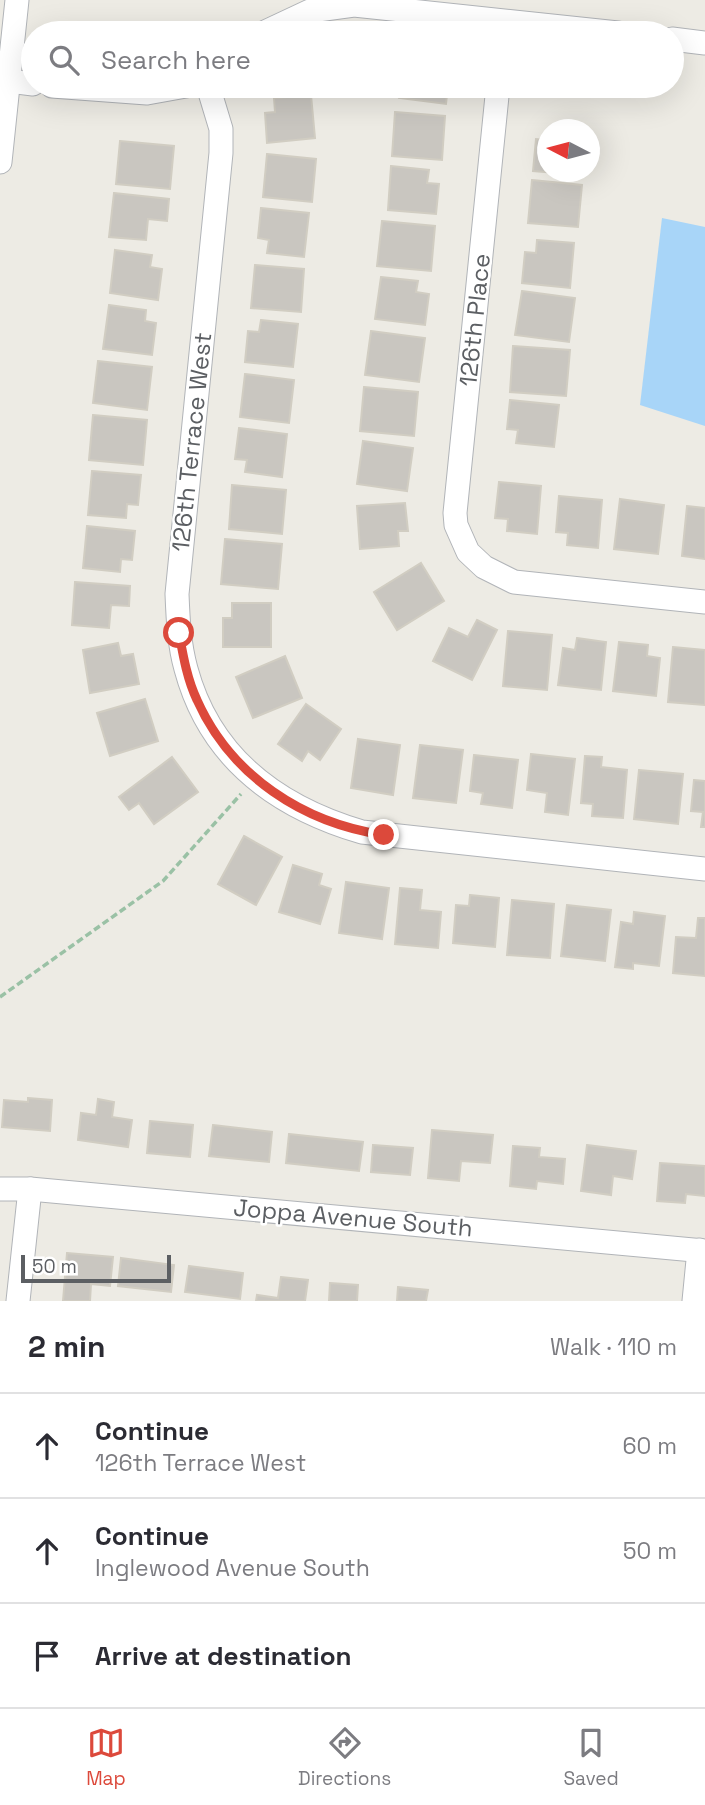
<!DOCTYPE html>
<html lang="en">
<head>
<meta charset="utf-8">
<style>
  :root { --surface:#fff; --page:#f7f7f7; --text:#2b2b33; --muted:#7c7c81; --line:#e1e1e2; --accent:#dc493b }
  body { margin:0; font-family:"Space Grotesk",sans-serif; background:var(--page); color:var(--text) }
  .compass { position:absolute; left:537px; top:119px; width:63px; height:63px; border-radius:50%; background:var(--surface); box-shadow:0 7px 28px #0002; rotate:276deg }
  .scale { position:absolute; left:21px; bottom:18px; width:150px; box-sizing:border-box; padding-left:7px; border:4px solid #5c5f63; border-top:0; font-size:19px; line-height:24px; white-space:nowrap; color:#5c5f63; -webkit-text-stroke:5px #fff; paint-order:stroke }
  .stop { position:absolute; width:21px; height:21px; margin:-16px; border:5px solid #dc493b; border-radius:50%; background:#fff }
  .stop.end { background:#dc493b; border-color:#fff; box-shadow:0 2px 7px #0008 }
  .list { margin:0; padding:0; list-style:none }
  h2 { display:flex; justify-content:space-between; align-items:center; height:91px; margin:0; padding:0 28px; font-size:30px }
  h2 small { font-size:23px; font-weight:400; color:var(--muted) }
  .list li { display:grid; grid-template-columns:46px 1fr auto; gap:21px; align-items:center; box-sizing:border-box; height:105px; padding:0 28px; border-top:2px solid var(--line) }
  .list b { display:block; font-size:26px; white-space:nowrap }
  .list p { margin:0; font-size:23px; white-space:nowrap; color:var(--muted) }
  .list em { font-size:23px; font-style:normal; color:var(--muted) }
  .icon { flex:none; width:38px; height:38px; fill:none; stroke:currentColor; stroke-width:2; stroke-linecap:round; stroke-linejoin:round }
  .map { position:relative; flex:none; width:705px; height:1301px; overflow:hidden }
  .search { position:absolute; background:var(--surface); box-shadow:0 7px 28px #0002; left:21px; right:21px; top:21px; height:77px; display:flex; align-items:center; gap:18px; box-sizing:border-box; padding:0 24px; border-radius:38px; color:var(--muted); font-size:26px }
  .sheet { height:406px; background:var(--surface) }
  nav { display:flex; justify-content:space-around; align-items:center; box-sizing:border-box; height:98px; border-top:2px solid var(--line); background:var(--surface); font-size:19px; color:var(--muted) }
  nav a { display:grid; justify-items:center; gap:4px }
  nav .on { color:var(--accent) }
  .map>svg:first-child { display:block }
</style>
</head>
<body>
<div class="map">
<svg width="705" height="1301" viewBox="0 0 705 1301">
  <rect width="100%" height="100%" fill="#edebe4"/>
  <path fill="#a8d5f8" d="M662,218L705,227V426L640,405Z"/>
  <g fill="#c9c6c0" stroke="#d1cdc2" stroke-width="2">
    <path d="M400,86H448L446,104L399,98Z"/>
    <path d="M311,95L315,138L267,143L265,113L275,112L274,98Z"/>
    <path d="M395,112L445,116L442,160L392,156Z"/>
    <path d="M548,135V172H582V175L533,171L536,139L547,140Z"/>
    <path d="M120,141L174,146L170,189L116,184Z"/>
    <path d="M267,154L316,159L312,202L263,197Z"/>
    <path d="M391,166L429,170L427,183L439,184L436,214L388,210Z"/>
    <path d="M532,180L582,185L578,227L528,223Z"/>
    <path d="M114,193L169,199L167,221L148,219L146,240L109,237Z"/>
    <path d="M261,208L309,213L304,257L267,253L269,240L258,238Z"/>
    <path d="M382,221L435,226L431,271L377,266Z"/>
    <path d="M537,240L574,243L570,288L522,283L525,252L536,253Z"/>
    <path d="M115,250L152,255L150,267L162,269L158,300L110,293Z"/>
    <path d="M255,265L304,269L301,312L251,308Z"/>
    <path d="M381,277L418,281L416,292L429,294L425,325L375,319Z"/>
    <path d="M522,291L575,298L569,342L515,335Z"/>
    <path d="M109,305L146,310L145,321L156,323L152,355L103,349Z"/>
    <path d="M261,320L298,324L293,367L245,362L248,331L259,332Z"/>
    <path d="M371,331L425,338L419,382L365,375Z"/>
    <path d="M513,346L570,350L566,396L510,392Z"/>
    <path d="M98,361L152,367L147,410L93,403Z"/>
    <path d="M245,374L294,380L289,423L240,417Z"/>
    <path d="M364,387L418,392L414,436L360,431Z"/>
    <path d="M510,400L559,405L554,447L516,443L518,430L507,429Z"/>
    <path d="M93,415L147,420L143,465L89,460Z"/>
    <path d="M239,428L287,434L282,477L245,472L247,460L235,459Z"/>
    <path d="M363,441L413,448L407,491L357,484Z"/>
    <path d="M92,471L141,475L138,505L127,504L126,518L88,515Z"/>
    <path d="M499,482L541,486L537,534L507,531L508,519L495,518Z"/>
    <path d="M232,485L286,490L282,534L229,529Z"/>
    <path d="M559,496L602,500L598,548L567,545L568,533L556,532Z"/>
    <path d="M620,499L664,505L658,554L614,549Z"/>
    <path d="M405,503L408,531H398L399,546L360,549L357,506Z"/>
    <path d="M687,506L705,508V559L682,556Z"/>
    <path d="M87,526L135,531L132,560L121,559L120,572L83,568Z"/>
    <path d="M225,539L282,544L278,589L221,584Z"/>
    <path d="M421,563L444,601L397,630L374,592Z"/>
    <path d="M75,582L130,586L129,606L111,605L109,628L72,625Z"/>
    <path d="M232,603H271V647H223V618H232Z"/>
    <path d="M477,620L497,630L472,680L433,661L449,628L468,637Z"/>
    <path d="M508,631L552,635L547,690L503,686Z"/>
    <path d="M577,638L606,642L601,690L558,685L563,648L575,650Z"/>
    <path d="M619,642L648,645L647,656L660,658L656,696L613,691Z"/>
    <path d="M118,643L121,656L133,654L139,684L90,693L83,650Z"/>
    <path d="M673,647L705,650V705L668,702Z"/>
    <path d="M285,656L302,698L253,718L236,677Z"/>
    <path d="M145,699L158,741L110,756L97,713Z"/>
    <path d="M306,704L341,729L320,760L308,751L302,761L278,744Z"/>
    <path d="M358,739L400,745L393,795L351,788Z"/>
    <path d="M420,745L463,750L456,803L413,798Z"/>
    <path d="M531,754L575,759L568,815L545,812L547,793L527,790Z"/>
    <path d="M474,755L518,760L512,808L481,804L483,793L470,791Z"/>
    <path d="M585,756L602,757L601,767L627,770L623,818L592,816L593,804L581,803Z"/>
    <path d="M172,757L198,792L154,824L139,803L129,810L119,797Z"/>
    <path d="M639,770L683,774L678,824L634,819Z"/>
    <path d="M694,780L705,781V827H701L703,812L691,811Z"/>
    <path d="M244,836L282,857L256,905L218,884Z"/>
    <path d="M293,865L322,874L319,885L331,889L320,924L279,912Z"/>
    <path d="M346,882L389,888L382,939L339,933Z"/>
    <path d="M400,888L422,890L420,910L441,912L438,948L395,944Z"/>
    <path d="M470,895L499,898L495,947L453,943L456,905L469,906Z"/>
    <path d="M512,900L554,904L550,958L507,955Z"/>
    <path d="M567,905L611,910L605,961L561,956Z"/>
    <path d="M634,912L665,916L659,966L633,963V969L615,967L621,922L633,924Z"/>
    <path d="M698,918H705V976L673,973L676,937L696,938Z"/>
    <path d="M28,1098L52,1100L50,1131L2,1127L4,1100L28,1102Z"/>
    <path d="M98,1099L114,1102L112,1117L132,1120L128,1147L78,1140L81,1113L96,1115Z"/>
    <path d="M150,1121L193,1125L190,1157L147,1153Z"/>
    <path d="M213,1125L272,1132L269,1162L209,1156Z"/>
    <path d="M432,1130L493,1135L490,1163L461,1161L459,1181L428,1178Z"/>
    <path d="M289,1134L363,1142L359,1171L286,1163Z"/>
    <path d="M373,1145L413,1148L410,1175L371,1172Z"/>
    <path d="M587,1145L636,1151L632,1179L613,1176L611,1195L581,1191Z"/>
    <path d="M513,1146L540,1148L539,1157L565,1159L563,1184L537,1181L536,1189L510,1186Z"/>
    <path d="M660,1163L705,1166V1196L686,1194L685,1203L657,1201Z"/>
    <path d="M67,1253L113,1257L110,1286L91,1284L90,1301H63Z"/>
    <path d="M121,1258L174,1265L171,1292L118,1286Z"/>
    <path d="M189,1266L243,1273L240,1299L185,1292Z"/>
    <path d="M281,1277L308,1280L305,1301H256L257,1295L278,1298Z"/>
    <path d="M330,1283L358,1285L357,1301H329Z"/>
    <path d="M398,1287L428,1290L426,1301H397Z"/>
  </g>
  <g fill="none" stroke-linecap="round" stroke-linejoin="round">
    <g stroke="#b1b4b8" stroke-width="25">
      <g id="street">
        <path d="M263,33L310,11L354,5L618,33"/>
        <path d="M672,39L705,43"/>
        <path d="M0,80L33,84"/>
        <path d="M52,86L147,93L186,86"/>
        <path d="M208,86L221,129V153L177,594C178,619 179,644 186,669C210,758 277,807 362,832L705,869"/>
        <path d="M498,86L455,513L456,525L468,552L484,567L514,582L705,602"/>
        <path d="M0,162L17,0"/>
        <path d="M0,1189H30L705,1251"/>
        <path d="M18,1301L30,1189"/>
        <path d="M694,1301L699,1250"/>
      </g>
    </g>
    <path stroke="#9ac1a5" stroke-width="3.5" stroke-dasharray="7 3.5" stroke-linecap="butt" d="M0,997L163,881L241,794"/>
    <use href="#street" stroke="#fff" stroke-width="23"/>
  </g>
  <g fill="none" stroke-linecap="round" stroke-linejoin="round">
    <path stroke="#dc493b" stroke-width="9" d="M179,633C183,655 187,679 197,700C231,776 303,823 384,835"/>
  </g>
  <g text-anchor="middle" stroke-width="5" stroke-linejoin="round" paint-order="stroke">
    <g font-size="24" fill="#5c5f63" stroke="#fff">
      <text transform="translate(475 320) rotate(-84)" y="8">126th Place</text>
      <text transform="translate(192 442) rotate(-84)" y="8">126th Terrace West</text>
      <text transform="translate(353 1218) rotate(5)" y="8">Joppa Avenue South</text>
    </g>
  </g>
</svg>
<svg class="compass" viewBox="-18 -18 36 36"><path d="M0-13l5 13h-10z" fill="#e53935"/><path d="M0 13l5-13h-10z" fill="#7c7c81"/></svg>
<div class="scale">50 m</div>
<div class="stop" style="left:179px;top:633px"></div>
<div class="stop end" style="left:384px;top:835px"></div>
<div class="search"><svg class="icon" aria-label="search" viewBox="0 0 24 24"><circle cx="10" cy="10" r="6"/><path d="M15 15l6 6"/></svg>Search here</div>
</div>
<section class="sheet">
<h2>2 min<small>Walk · 110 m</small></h2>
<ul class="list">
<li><svg class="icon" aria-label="ahead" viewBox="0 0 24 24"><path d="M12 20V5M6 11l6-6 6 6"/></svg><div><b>Continue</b><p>126th Terrace West</p></div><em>60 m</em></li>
<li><svg class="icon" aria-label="ahead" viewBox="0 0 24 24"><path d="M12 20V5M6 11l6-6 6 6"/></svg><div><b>Continue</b><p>Inglewood Avenue South</p></div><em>50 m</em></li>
<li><svg class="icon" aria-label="arrive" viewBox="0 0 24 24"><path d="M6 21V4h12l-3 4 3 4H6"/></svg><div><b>Arrive at destination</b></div></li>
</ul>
</section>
<nav>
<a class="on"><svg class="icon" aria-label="map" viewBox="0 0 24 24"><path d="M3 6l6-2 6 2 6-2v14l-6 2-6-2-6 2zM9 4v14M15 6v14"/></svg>Map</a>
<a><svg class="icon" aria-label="directions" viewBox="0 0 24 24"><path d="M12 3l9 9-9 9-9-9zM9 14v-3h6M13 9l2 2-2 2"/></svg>Directions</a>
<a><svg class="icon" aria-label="saved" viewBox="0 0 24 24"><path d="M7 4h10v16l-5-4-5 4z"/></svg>Saved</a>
</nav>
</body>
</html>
